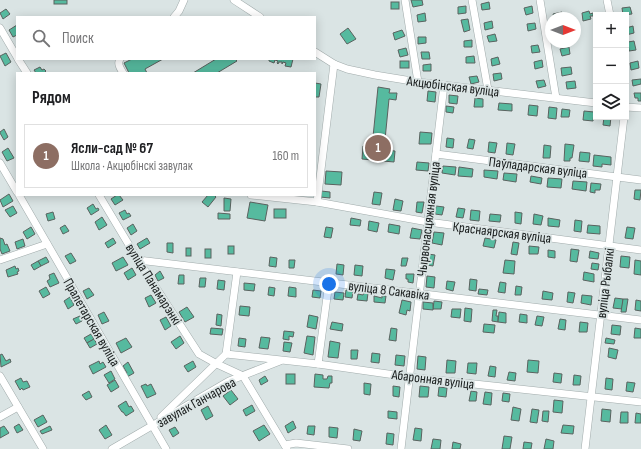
<!DOCTYPE html>
<html lang="ru">
<head>
<meta charset="utf-8">
<style>
  :root { --surface:#fff; --page:#f2f2f2; --text:#202124; --muted:#757577; --line:#e0e0e0; --accent:#0f766e }
  body { margin:0; font-family:"Sofia Sans Condensed",sans-serif; background:var(--page); color:var(--text) }
  .controls { position:absolute; right:12px; top:12px; display:grid; overflow:hidden; border-radius:0px; box-shadow:0 2px 10px #0003 }
  .controls button { width:36px; height:36px; display:grid; place-items:center; padding:0; border:0; border-bottom:1px solid var(--line); background:var(--surface); color:var(--text); font:20px sans-serif }
  .compass { position:absolute; left:545px; top:12px; width:36px; height:36px; border-radius:50%; background:var(--surface); box-shadow:0 2px 10px #0003; rotate:90deg }
  .you { position:absolute; left:329px; top:284px; width:14px; height:14px; margin:-10px; border:3px solid #fff; border-radius:50%; background:#1a73e8; box-shadow:0 0 0 6px #1a73e833 }
  .badge { display:grid; place-items:center; width:26px; height:26px; border-radius:50%; background:var(--accent); color:#fff; font-size:13px; font-weight:700 }
  .pin { position:absolute; translate:-50% -50%; border:2px solid #fff; box-shadow:0 1px 4px #0006 }
  .list { margin:0; padding:0; list-style:none }
  h2 { display:flex; justify-content:space-between; align-items:center; height:52px; margin:0; padding:0 16px; font-size:17px }
  h2 small { font-size:13px; font-weight:400; color:var(--muted) }
  .list li { display:grid; grid-template-columns:26px 1fr auto; gap:12px; align-items:center; box-sizing:border-box; height:64px; margin:0 8px 8px; padding:0 8px; border:1px solid var(--line); border-radius:0px }
  .list b { display:block; font-size:15px; white-space:nowrap }
  .list p { margin:0; font-size:13px; white-space:nowrap; color:var(--muted) }
  .list em { font-size:13px; font-style:normal; color:var(--muted) }
  .icon { flex:none; width:22px; height:22px; fill:none; stroke:currentColor; stroke-width:2; stroke-linecap:round; stroke-linejoin:round }
  .map { position:relative; flex:none; width:641px; height:449px; overflow:hidden }
  .search { position:absolute; background:var(--surface); box-shadow:0 2px 10px #0003; left:16px; top:16px; width:300px; height:44px; display:flex; align-items:center; gap:10px; box-sizing:border-box; padding:0 14px; border-radius:0px; color:var(--muted); font-size:15px }
  .panel { position:absolute; background:var(--surface); box-shadow:0 2px 10px #0003; left:16px; top:72px; width:300px; height:124px; border-radius:0px }
  .map>svg:first-child { display:block }
</style>
</head>
<body>
<div class="map">
<svg width="641" height="449" viewBox="0 0 641 449">
  <rect width="100%" height="100%" fill="#dae4e4"/>
  <g fill="#56ba9f" stroke="#5a625f">
    <rect x="54" y="0" width="13" height="4"/>
    <path d="M411,0H422L423,5L413,7Z"/>
    <rect x="391" y="2" width="8" height="7"/>
    <path d="M489,2L490,9L482,10L481,4Z"/>
    <path d="M466,6V13L458,14V7Z"/>
    <path d="M532,6L533,13L526,15L524,8Z"/>
    <path d="M630,7L632,14L623,15L622,8Z"/>
    <path d="M6,9L10,14L3,19L0,13Z"/>
    <path d="M589,11L590,14L593,13V16H590L591,19L583,21L582,13Z"/>
    <path d="M562,12L563,18H554L553,14Z"/>
    <path d="M425,13L426,21L418,22L417,15Z"/>
    <path d="M468,19L470,30L464,32L461,20Z"/>
    <path d="M492,21L493,28L485,30L484,23Z"/>
    <path d="M535,23L536,29L528,31L527,24Z"/>
    <path d="M17,25V35L13,37L9,30Z"/>
    <path d="M633,26L634,33L626,35V28Z"/>
    <path d="M348,28L356,39L347,44L340,34Z"/>
    <path d="M402,30L405,36L395,40L393,33Z"/>
    <path d="M495,34L497,41L489,42L487,36Z"/>
    <path d="M418,37H426V43L418,44Z"/>
    <path d="M472,40V47H464V41Z"/>
    <path d="M634,41L636,50L629,51L628,42Z"/>
    <path d="M538,45L540,52L532,53L531,46Z"/>
    <path d="M569,47L570,54L562,56L560,49Z"/>
    <path d="M406,48L408,55L400,57L398,50Z"/>
    <path d="M421,52H429L430,59H422Z"/>
    <path d="M6,53L11,62L5,66L0,56Z"/>
    <path d="M474,56L475,63H466V57Z"/>
    <path d="M498,57L500,64L492,66L491,59Z"/>
    <path d="M132,59H163L145,69L147,73H129L124,63Z"/>
    <path d="M216,59H235L237,61L217,73H193Z"/>
    <path d="M269,59H293L291,67L285,66L286,63L283,62L282,64V62H279L278,64L277,63L278,61L275,60L274,63L269,61Z"/>
    <path d="M542,60L543,67L535,69L534,62Z"/>
    <rect x="400" y="61" width="9" height="7"/>
    <path d="M638,61L639,68L631,70L630,63Z"/>
    <path d="M431,64V71H423V65Z"/>
    <path d="M40,67L42,70L44,69L46,71L44,73H36L34,70Z"/>
    <path d="M571,67L572,74L562,76L561,68Z"/>
    <path d="M501,73L502,79L494,81L493,74Z"/>
    <path d="M477,76L479,82L471,84L469,77Z"/>
    <path d="M641,79V84L633,86L632,80Z"/>
    <path d="M544,80L546,86L538,88L536,81Z"/>
    <path d="M575,81L576,88L567,89L566,82Z"/>
    <path d="M315,83L321,84L319,97H315Z"/>
    <path d="M378,87L390,89L389,93H397L396,100L389,99L384,150L395,151L394,162L362,159L363,146L372,147Z"/>
    <path d="M428,91L436,92L435,102L427,101Z"/>
    <path d="M634,93H641V101H638V98H635Z"/>
    <path d="M449,95L458,96L457,104L449,103Z"/>
    <path d="M475,98L483,99V107H474Z"/>
    <path d="M499,103L512,104V111L498,110Z"/>
    <path d="M529,105L538,106L537,116L528,115Z"/>
    <path d="M446,106L454,107L453,113L446,112Z"/>
    <path d="M549,107L557,108L556,119L548,118Z"/>
    <path d="M562,109L570,110L569,117H561Z"/>
    <path d="M584,111L594,112L593,121L583,120Z"/>
    <path d="M604,117H611L610,126L603,125Z"/>
    <path d="M4,129L8,137L4,140L0,133V132Z"/>
    <path d="M420,132L432,133L431,144H419Z"/>
    <path d="M447,138L454,139L453,148L446,147Z"/>
    <path d="M469,139L475,140L473,149L467,148Z"/>
    <path d="M489,142L497,143L495,153L488,152Z"/>
    <path d="M507,143L515,144L513,155L506,154Z"/>
    <path d="M565,144L574,145L572,158H570V161H564Z"/>
    <path d="M544,145L551,146L550,158H543Z"/>
    <path d="M8,148L14,158L7,161L2,152Z"/>
    <path d="M580,152L590,153L589,162L579,161Z"/>
    <path d="M594,155L611,157V165L602,164V167L593,166Z"/>
    <path d="M417,162L429,163L428,171L416,170Z"/>
    <path d="M443,166L456,167L455,175L442,173Z"/>
    <path d="M459,167L473,169L472,177L458,176Z"/>
    <path d="M484,170L498,171L497,179L484,177Z"/>
    <path d="M326,171L342,172L341,185L325,184Z"/>
    <path d="M504,173L517,174L516,182L503,180Z"/>
    <path d="M531,176L542,178L541,184L530,182Z"/>
    <path d="M548,178L562,179L561,188L547,187Z"/>
    <path d="M573,181L587,182L586,191L572,189Z"/>
    <path d="M591,183L601,184L600,190H595V193L590,192Z"/>
    <path d="M635,190H641L640,200L634,199Z"/>
    <path d="M321,191L330,192V198L320,197Z"/>
    <path d="M374,192L382,193L380,205L372,204Z"/>
    <path d="M9,194L13,201L3,207L0,200Z"/>
    <path d="M117,195H119L123,200L115,205L111,199Z"/>
    <path d="M208,195H214L216,197L208,207L202,202Z"/>
    <path d="M224,198L231,199L230,211H224Z"/>
    <path d="M395,199L403,201L401,211L393,210Z"/>
    <path d="M250,202L268,205L265,221L247,218Z"/>
    <path d="M417,202H424L422,213L416,212Z"/>
    <path d="M93,204L96,209L98,208L99,210L91,215L87,208Z"/>
    <path d="M13,206L17,213L10,217L5,210Z"/>
    <path d="M436,206L444,207L442,215L435,214Z"/>
    <path d="M458,208L465,209L463,218L456,217Z"/>
    <rect x="274" y="209" width="12" height="9"/>
    <path d="M125,210L127,214L129,213L131,216L123,220L119,213Z"/>
    <path d="M471,210L480,211L479,221L470,220Z"/>
    <path d="M53,212L55,219L48,221L46,214Z"/>
    <path d="M515,212L522,213L521,224L515,223Z"/>
    <path d="M218,213L230,214V219H218Z"/>
    <path d="M490,214L501,215L500,222L489,221Z"/>
    <path d="M534,214L543,216L541,225L533,224Z"/>
    <path d="M102,217L107,225L99,230L95,222Z"/>
    <path d="M351,218L361,220L360,226L350,225Z"/>
    <path d="M548,218L560,220L559,227L548,226Z"/>
    <path d="M575,220L582,221L581,232L574,231Z"/>
    <path d="M369,221L379,223L377,232L368,230Z"/>
    <path d="M133,224L137,231L131,235L127,228Z"/>
    <path d="M389,224L400,226L399,234L388,232Z"/>
    <path d="M65,225L69,231L63,234L60,228Z"/>
    <path d="M588,225L600,226V234L587,233Z"/>
    <path d="M31,227L35,234L27,239L23,232Z"/>
    <path d="M326,227L333,228L331,238L324,237Z"/>
    <path d="M627,227L635,228L633,239L625,238Z"/>
    <path d="M412,228L422,230L420,239L410,238Z"/>
    <path d="M434,232L444,233L442,245L432,243Z"/>
    <path d="M0,238L3,239L5,245L7,244L10,251L2,254L0,249Z"/>
    <path d="M113,238L116,243L108,248L105,243Z"/>
    <path d="M147,238L150,243L140,249L137,244Z"/>
    <path d="M485,238L496,240L494,248L483,246Z"/>
    <path d="M23,239L25,246L17,249L15,242Z"/>
    <path d="M513,242L519,243L517,255L511,254Z"/>
    <path d="M167,243H173V253L167,252Z"/>
    <rect x="228" y="246" width="6" height="8"/>
    <path d="M529,246L539,247L538,254H529Z"/>
    <rect x="186" y="248" width="5" height="8"/>
    <rect x="205" y="249" width="6" height="9"/>
    <path d="M571,249L579,250L577,262L570,261Z"/>
    <path d="M548,250L555,251V258L548,257Z"/>
    <path d="M590,251L599,253L598,259L589,258Z"/>
    <path d="M71,253L76,261L70,264L65,256Z"/>
    <path d="M428,254L435,255L433,266L427,265Z"/>
    <path d="M621,256L630,257L629,268L620,267Z"/>
    <path d="M46,257L49,262L41,266L38,261Z"/>
    <path d="M123,257L128,265L116,271L112,263Z"/>
    <path d="M270,257L277,258L276,267L269,266Z"/>
    <path d="M402,258H408L406,266H401Z"/>
    <path d="M289,260H295L294,268H289Z"/>
    <path d="M505,260L515,261L514,274L503,273Z"/>
    <path d="M635,260L641,261V275L634,274Z"/>
    <path d="M38,261L41,266L34,270L31,265Z"/>
    <path d="M592,263L599,264L598,270L591,269Z"/>
    <path d="M337,264L344,265L343,275L336,274Z"/>
    <path d="M355,265L363,266L362,276L354,275Z"/>
    <path d="M15,266L16,269L18,268L19,271L17,272L18,274L8,277L6,270Z"/>
    <path d="M132,268L136,275L128,280L124,273Z"/>
    <path d="M386,269L395,270L393,280L385,278Z"/>
    <path d="M160,271L164,278L158,281L155,275Z"/>
    <path d="M584,272L594,274V282L583,280Z"/>
    <path d="M54,273L59,283L50,287L47,281L50,279L49,275Z"/>
    <path d="M406,274H414L413,283L408,282V279H406Z"/>
    <path d="M179,275H184V284H178Z"/>
    <path d="M427,276L435,277L434,288L426,287Z"/>
    <path d="M200,278H206L205,287H199Z"/>
    <path d="M470,279L477,280L476,291L469,290Z"/>
    <path d="M218,280L225,281L224,290L217,289Z"/>
    <path d="M447,281L455,282L453,291L446,289Z"/>
    <path d="M500,282L506,283L505,293L498,292Z"/>
    <path d="M244,283L255,284L254,291L244,290Z"/>
    <path d="M516,286L522,287L521,295H515Z"/>
    <path d="M46,287L50,294L43,298L39,291Z"/>
    <path d="M269,287L275,288L274,296L268,295Z"/>
    <path d="M289,287L296,288V297L288,296Z"/>
    <path d="M89,288L94,295L87,299L83,291Z"/>
    <path d="M479,289L488,290L487,295L478,294Z"/>
    <path d="M313,290L321,291L320,298L312,297Z"/>
    <path d="M346,290L353,291L352,298L345,297Z"/>
    <path d="M543,291L553,293L552,300L542,299Z"/>
    <path d="M335,292L344,293L343,300L334,299Z"/>
    <path d="M568,292L575,293L573,303L567,302Z"/>
    <path d="M364,293H368L367,301L357,300L358,294L363,295Z"/>
    <path d="M151,295L156,303L149,307L145,298Z"/>
    <path d="M582,295L592,296L591,305L581,303Z"/>
    <path d="M374,296L382,298V296H386L385,303L374,302Z"/>
    <path d="M70,297L74,305L68,309L64,301Z"/>
    <path d="M615,298L623,299L622,309L613,308Z"/>
    <path d="M623,299H628L626,312H621Z"/>
    <path d="M402,300L411,302L410,311L407,310L406,315L399,313Z"/>
    <path d="M636,300L641,301V311L635,310Z"/>
    <path d="M434,301L442,302L441,309H433Z"/>
    <path d="M423,302L433,303V310L423,309Z"/>
    <path d="M240,306L250,307L249,316L239,315Z"/>
    <path d="M187,307L194,317L185,322L179,312Z"/>
    <path d="M465,308L472,309L471,322L464,321Z"/>
    <path d="M452,309H461L460,318L451,317Z"/>
    <path d="M493,310H497L496,316H498V322L492,321Z"/>
    <path d="M104,312L109,321L102,324L98,315Z"/>
    <path d="M499,312L506,313V323L498,322Z"/>
    <path d="M217,314L222,315L221,326L216,325Z"/>
    <path d="M520,314L527,315V323L519,322Z"/>
    <path d="M309,315L318,317L316,329L307,327Z"/>
    <path d="M80,316L82,321L76,324L73,319Z"/>
    <path d="M537,316L544,317L542,326L535,325Z"/>
    <path d="M166,317L171,326L165,330L160,320Z"/>
    <path d="M560,319L566,320L565,330L558,329Z"/>
    <path d="M332,322L343,324L342,331L330,329Z"/>
    <path d="M580,322L588,323L587,332H579Z"/>
    <path d="M484,324L495,325L494,333L483,332Z"/>
    <path d="M612,325L621,326L620,335L611,334Z"/>
    <path d="M211,328L223,329L222,335L210,334Z"/>
    <path d="M391,328L397,329L396,341L389,340Z"/>
    <path d="M635,328L641,329V338H634Z"/>
    <path d="M284,331L294,332L293,337L289,336V340L283,339Z"/>
    <path d="M91,334L94,339L87,343L84,338Z"/>
    <path d="M180,336L184,343L176,349L171,342Z"/>
    <path d="M307,336L315,337L313,355L304,353Z"/>
    <path d="M261,337L270,338L268,349L259,348Z"/>
    <path d="M126,338L132,347L121,353L116,343Z"/>
    <path d="M239,338L246,339L245,347L238,346Z"/>
    <path d="M606,338L615,340L614,344L605,343Z"/>
    <path d="M94,339L97,344L90,348L87,343Z"/>
    <path d="M330,341L340,343L338,358L328,357Z"/>
    <path d="M284,342L292,343L290,352L283,351Z"/>
    <path d="M609,348L618,350L616,359L608,357Z"/>
    <path d="M351,350H358L357,359H351Z"/>
    <path d="M372,353L380,354L379,363L371,362Z"/>
    <path d="M2,354L6,361L10,359L11,362L1,367L0,355Z"/>
    <path d="M396,355L405,356L404,366L395,365Z"/>
    <path d="M418,356L426,357L425,370L417,369Z"/>
    <path d="M447,360L456,361L455,373H446Z"/>
    <path d="M528,360L539,361L538,373L527,372Z"/>
    <path d="M99,361L100,364L103,362L106,367L93,374L89,366Z"/>
    <path d="M193,361L196,367L188,372L184,366Z"/>
    <path d="M128,362L134,373L127,377L125,374L127,373L123,366Z"/>
    <path d="M468,363H477L476,374L467,373Z"/>
    <path d="M490,366L496,367L495,377L488,376Z"/>
    <path d="M111,371L115,379L109,383L104,375Z"/>
    <path d="M509,372L516,373L515,381L507,380Z"/>
    <path d="M554,373L562,374L561,383L553,382Z"/>
    <rect x="286" y="374" width="9" height="10"/>
    <path d="M315,374L323,375V379H327L328,376H332V383H330L329,388L314,387Z"/>
    <path d="M574,375L581,376L580,385H573Z"/>
    <path d="M265,376L268,381L261,385L259,380Z"/>
    <path d="M21,378L23,382L27,381L30,387L23,390L22,388L20,390L15,381Z"/>
    <path d="M606,378L613,379L612,390L605,389Z"/>
    <path d="M115,380L119,387L111,392L107,385Z"/>
    <path d="M627,382L635,383L633,392L626,391Z"/>
    <path d="M364,383L371,384L370,395L364,394Z"/>
    <path d="M146,384L147,386L151,384L156,394L147,398L141,386Z"/>
    <path d="M393,386L400,387L399,397L393,396Z"/>
    <path d="M420,386L429,387L428,397H419Z"/>
    <path d="M439,387L447,388L446,397L438,396Z"/>
    <path d="M231,390L238,399L230,405L223,396Z"/>
    <path d="M89,391L92,397L86,400L82,395Z"/>
    <path d="M471,391L477,392L476,401H469Z"/>
    <path d="M485,392L492,393L491,405L483,404Z"/>
    <path d="M503,393L510,394L509,402L502,401Z"/>
    <path d="M554,400L563,401L562,413L553,412Z"/>
    <path d="M126,401L129,407L131,406L134,411L126,416L123,412H122L118,406Z"/>
    <path d="M252,405L255,411L246,416L243,410Z"/>
    <path d="M208,406L213,416L206,420L201,410Z"/>
    <path d="M513,407L521,409L519,421L511,420Z"/>
    <path d="M532,409L539,410L537,423L530,422Z"/>
    <path d="M602,409L611,410L610,422L601,421Z"/>
    <path d="M388,411L397,412V419L388,418Z"/>
    <path d="M543,411H549L548,422L542,421Z"/>
    <path d="M621,412H628V423H620Z"/>
    <path d="M636,413L641,414V423H635Z"/>
    <path d="M43,415L47,422L38,427L34,420Z"/>
    <path d="M293,421L296,428L288,433L285,426Z"/>
    <path d="M19,424L23,430L17,433L14,427Z"/>
    <path d="M106,425L112,435L105,439L99,430Z"/>
    <path d="M264,425L270,434L259,441L253,431Z"/>
    <path d="M563,425L574,426L573,434L561,433Z"/>
    <path d="M4,426L9,433L0,438V428Z"/>
    <path d="M50,426L52,430L42,434L40,431Z"/>
    <path d="M308,426H315L314,435L307,434Z"/>
    <path d="M175,427L179,433L173,437L169,430Z"/>
    <path d="M329,427L338,428L337,438L329,437Z"/>
    <path d="M415,428L422,429L421,441L413,440Z"/>
    <path d="M354,429L362,431L360,441L353,440Z"/>
    <path d="M387,433L394,434L393,445L386,444Z"/>
    <path d="M504,436L512,437L510,449H502Z"/>
    <path d="M433,439L441,440L440,449H431Z"/>
    <path d="M546,439L554,441L553,449H544Z"/>
    <path d="M453,442L461,444L460,449H452Z"/>
    <path d="M524,442L532,443L531,449H523Z"/>
  </g>
  <g fill="none" stroke-linecap="round" stroke-linejoin="round">
    <g stroke="#a1abab" stroke-width="8">
      <g id="minor">
        <path d="M234,0L260,17"/>
        <path d="M405,0L418,82"/>
        <path d="M472,0L488,90"/>
        <path d="M540,0L556,98"/>
        <path d="M607,0L610,15"/>
        <path d="M174,17L179,11L184,0"/>
        <path d="M0,28L17,57"/>
        <path d="M315,52L334,64L347,69L375,75L418,82L596,103"/>
        <path d="M18,59L27,73"/>
        <path d="M120,59C117,64 120,68 123,73"/>
        <path d="M626,107L641,108"/>
        <path d="M436,154L641,180"/>
        <path d="M0,163L17,192"/>
        <path d="M19,195L166,449"/>
        <path d="M99,195L138,260L199,354L217,364L243,376L287,449"/>
        <path d="M251,195L317,202L428,222L641,250"/>
        <path d="M317,202L334,64"/>
        <path d="M0,260L47,244"/>
        <path d="M138,260L641,320"/>
        <path d="M226,354L318,364L409,377L641,402"/>
        <path d="M318,364L329,282"/>
        <path d="M0,376L43,449"/>
        <path d="M0,417L18,407"/>
        <path d="M161,417L226,354L237,272"/>
        <path d="M285,445L296,443L348,449"/>
        <path d="M112,449L229,381L280,361"/>
        <path d="M401,449L444,85"/>
        <path d="M585,449L624,117"/>
      </g>
    </g>
    <use href="#minor" stroke="#fff" stroke-width="7"/>
  </g>
  <g text-anchor="middle" stroke-width="3.5" stroke-linejoin="round" paint-order="stroke">
    <g font-size="14" fill="#171b1b" stroke="#dae4e4">
      <text transform="translate(453 86) rotate(7)" y="5">Акцюбінская вуліца</text>
      <text transform="translate(538 167) rotate(7)" y="5">Паўладарская вуліца</text>
      <text transform="translate(428 219) rotate(-83)" y="5">Чырвонасцяжная вуліца</text>
      <text transform="translate(502 232) rotate(7)" y="5">Краснаярская вуліца</text>
      <text transform="translate(605 283) rotate(-83)" y="5">вуліца Рыбалкі</text>
      <text transform="translate(154 284) rotate(58)" y="5">вуліца Панамарэнкі</text>
      <text transform="translate(389 290) rotate(7)" y="5">вуліца 8 Сакавіка</text>
      <text transform="translate(92 322) rotate(60)" y="5">Пралетарская вуліца</text>
      <text transform="translate(433 379) rotate(7)" y="5">Абаронная вуліца</text>
      <text transform="translate(196 402) rotate(-29)" y="5">завулак Ганчарова</text>
    </g>
  </g>
</svg>
<div class="controls">
<button>+</button>
<button>−</button>
<button><svg class="icon" aria-label="layers" viewBox="0 0 24 24"><path d="M12 4l9 5-9 5-9-5zM3 14l9 5 9-5"/></svg></button>
</div>
<svg class="compass" viewBox="-18 -18 36 36"><path d="M0-13l5 13h-10z" fill="#e53935"/><path d="M0 13l5-13h-10z" fill="#757577"/></svg>
<div class="you"></div>
<div class="pin badge" style="left:378px;top:148px;background:#8d6e63">1</div>
<div class="search"><svg class="icon" aria-label="search" viewBox="0 0 24 24"><circle cx="10" cy="10" r="6"/><path d="M15 15l6 6"/></svg>Поиск</div>
<section class="panel">
<h2>Рядом<small></small></h2>
<ul class="list">
<li><span class="badge" style="background:#8d6e63">1</span><div><b>Ясли-сад № 67</b><p>Школа · Акцюбінскі завулак</p></div><em>160 m</em></li>
</ul>
</section>
</div>
</body>
</html>
